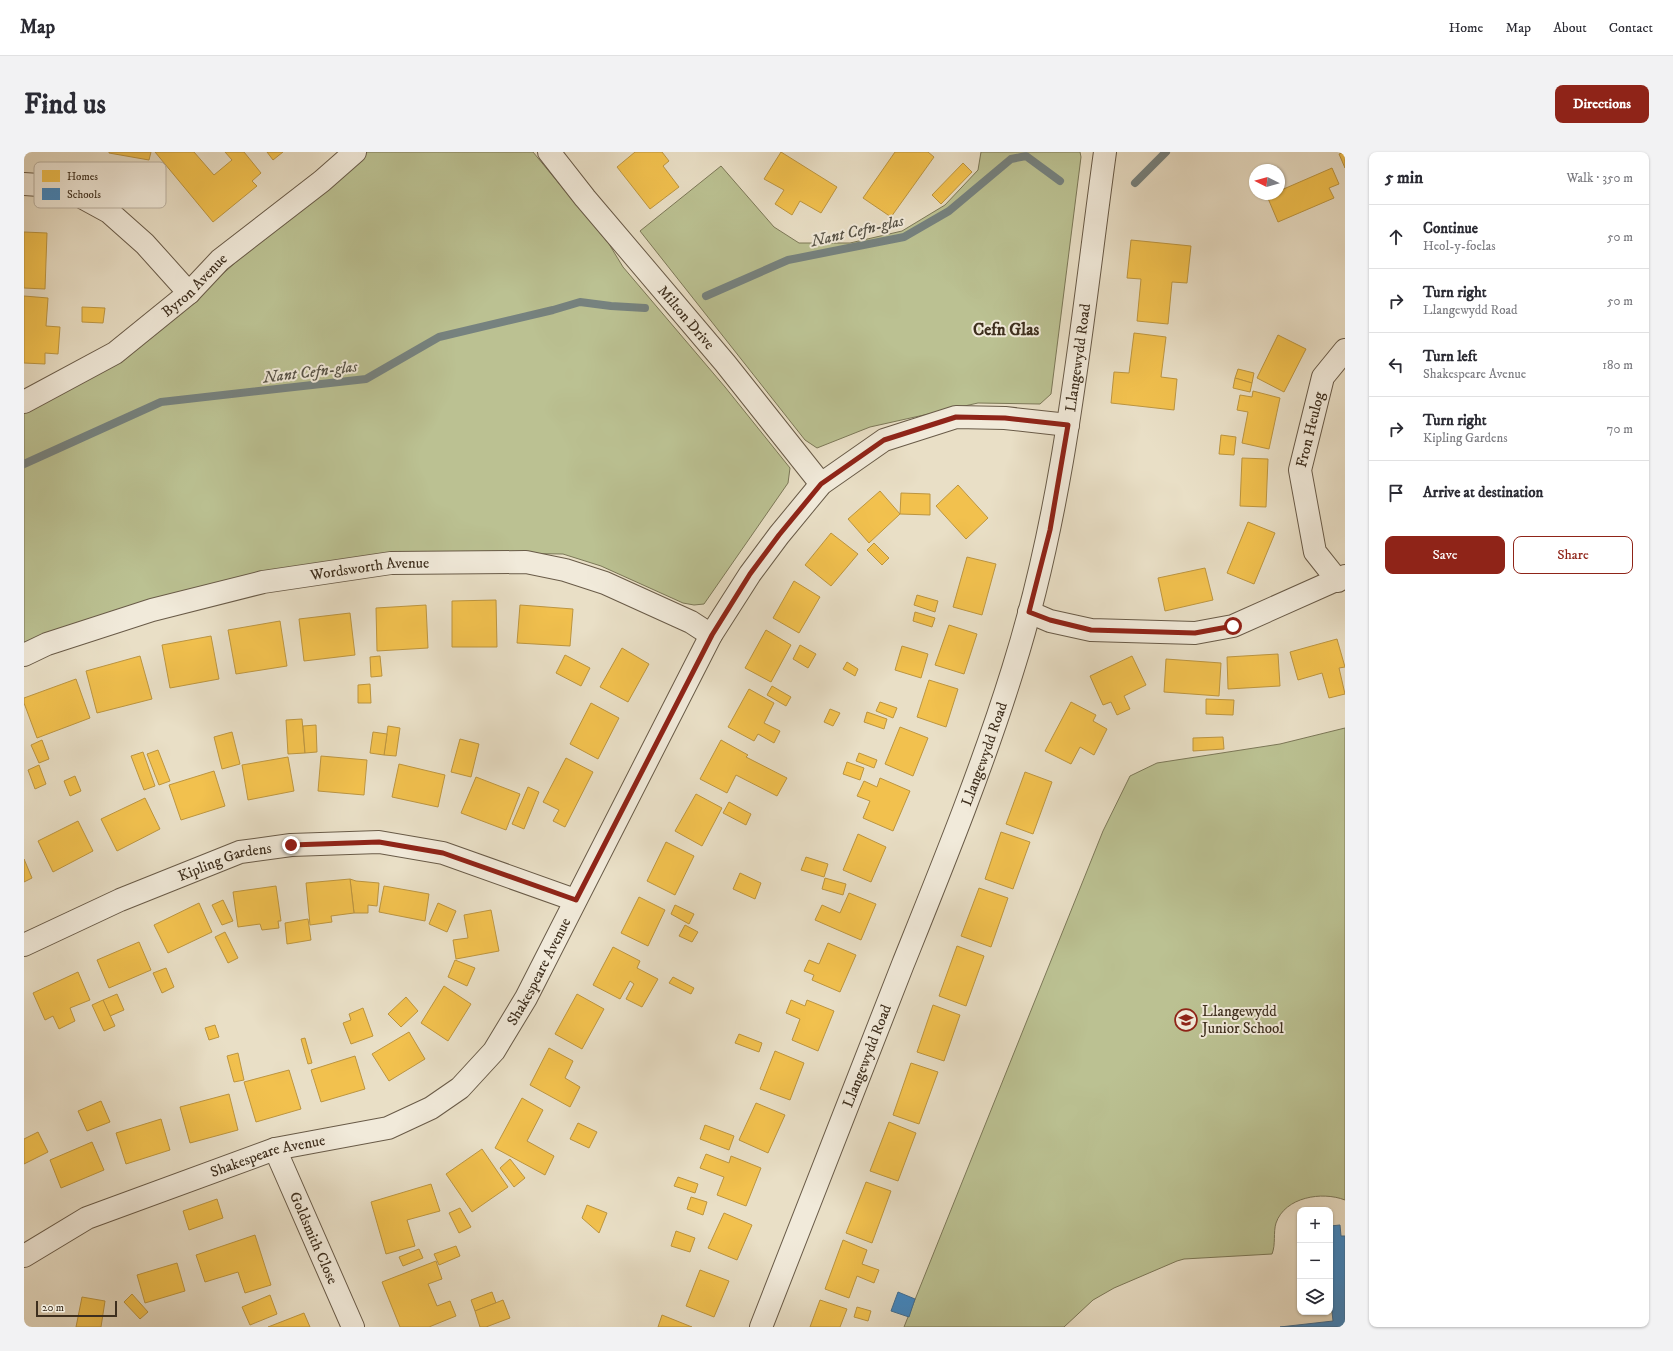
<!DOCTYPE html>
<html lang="en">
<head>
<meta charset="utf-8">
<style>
  :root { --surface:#fff; --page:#f2f2f3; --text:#2b2b33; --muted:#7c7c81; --line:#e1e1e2; --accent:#8f2418 }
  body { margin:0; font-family:"IM FELL DW Pica",serif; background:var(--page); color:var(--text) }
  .controls { position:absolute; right:12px; bottom:12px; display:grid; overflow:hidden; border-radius:8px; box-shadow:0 1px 3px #0004 }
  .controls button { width:36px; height:36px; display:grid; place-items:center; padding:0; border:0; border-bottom:1px solid var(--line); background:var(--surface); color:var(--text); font:20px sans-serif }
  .compass { position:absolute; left:1225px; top:12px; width:36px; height:36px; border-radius:50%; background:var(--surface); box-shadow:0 1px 3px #0004; rotate:276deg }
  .scale { position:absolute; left:12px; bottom:10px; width:81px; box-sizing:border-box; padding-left:4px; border:2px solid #3e2f1e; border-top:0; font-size:11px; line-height:14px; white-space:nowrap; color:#3e2f1e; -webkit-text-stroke:3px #f1eada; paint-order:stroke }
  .stop { position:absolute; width:12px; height:12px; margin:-9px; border:3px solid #8f2418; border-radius:50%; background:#fff }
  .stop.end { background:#8f2418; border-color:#fff; box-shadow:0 1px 4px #0008 }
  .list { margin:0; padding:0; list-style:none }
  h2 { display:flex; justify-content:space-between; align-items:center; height:52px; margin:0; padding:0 16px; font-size:17px }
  h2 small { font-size:13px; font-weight:400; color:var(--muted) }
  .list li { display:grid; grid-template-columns:26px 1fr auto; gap:12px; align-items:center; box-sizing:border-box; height:64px; padding:0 16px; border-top:1px solid var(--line) }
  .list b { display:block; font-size:15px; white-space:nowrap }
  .list p { margin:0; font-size:13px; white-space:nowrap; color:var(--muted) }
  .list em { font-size:13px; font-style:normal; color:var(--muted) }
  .actions { display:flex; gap:8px; padding:12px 16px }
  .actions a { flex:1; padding:9px 0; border:1px solid var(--accent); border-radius:8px; text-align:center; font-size:14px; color:var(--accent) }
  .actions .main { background:var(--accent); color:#fff }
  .icon { flex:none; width:22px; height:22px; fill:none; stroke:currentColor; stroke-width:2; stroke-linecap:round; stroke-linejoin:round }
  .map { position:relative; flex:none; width:1321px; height:1175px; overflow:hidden; border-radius:8px }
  header { display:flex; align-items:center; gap:24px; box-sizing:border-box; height:56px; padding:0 20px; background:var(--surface); border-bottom:1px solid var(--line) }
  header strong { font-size:19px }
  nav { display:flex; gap:22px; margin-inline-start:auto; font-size:14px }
  .intro { display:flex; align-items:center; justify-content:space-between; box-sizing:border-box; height:96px; padding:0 24px }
  h1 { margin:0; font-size:28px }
  .button { padding:10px 18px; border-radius:8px; background:var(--accent); color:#fff; font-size:14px; font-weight:700 }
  main { display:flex; gap:24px; padding:0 24px }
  aside { flex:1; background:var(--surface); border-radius:8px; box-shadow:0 1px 3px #0004 }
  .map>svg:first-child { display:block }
</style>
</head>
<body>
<header>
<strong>Map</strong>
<nav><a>Home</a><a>Map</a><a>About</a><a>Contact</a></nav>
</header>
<div class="intro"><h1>Find us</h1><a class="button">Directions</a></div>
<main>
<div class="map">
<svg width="1321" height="1175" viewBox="0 0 1321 1175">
  <rect width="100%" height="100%" fill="#e9dfc6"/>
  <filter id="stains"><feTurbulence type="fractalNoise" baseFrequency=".005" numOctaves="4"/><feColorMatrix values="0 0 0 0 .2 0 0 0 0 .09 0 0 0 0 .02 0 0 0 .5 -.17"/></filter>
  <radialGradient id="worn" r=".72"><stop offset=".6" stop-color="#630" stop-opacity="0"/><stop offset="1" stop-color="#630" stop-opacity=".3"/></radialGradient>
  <g fill="#bbc192" stroke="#7c7858">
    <path d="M342,0H509L585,92L599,115L701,235L766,316L764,331L680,452L670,453L659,451L577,414L539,402L405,400L0,491V258L165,152L230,94Z"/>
    <path d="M957,0H1056L1057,5L1027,242L1016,252L954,251L846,275L793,296L781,288L616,79L697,14L750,75L775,91H826L878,79L921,53L954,18Z"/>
    <path d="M1321,576V1048C1298,1039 1261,1045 1252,1071C1249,1081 1252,1092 1248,1102L1160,1107L1153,1109L1090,1136L1069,1148L1040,1175H880L1079,679L1106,624L1133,611L1256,592Z"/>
  </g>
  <g fill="#f2c14e" stroke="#bc9540">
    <path d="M85,0H127L125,8L85,1Z"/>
    <path d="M131,0H170L190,23L208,8L201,0H220L237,21L228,29L233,34L189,70Z"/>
    <path d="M243,0H259L249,8Z"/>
    <path d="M611,0H638L645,9L639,14L655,35L626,57L593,15Z"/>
    <path d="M757,0L813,35L797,61L776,49L768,63L751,52L760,38L740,27Z"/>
    <path d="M871,0H904L910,5L867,65L839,46Z"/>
    <path d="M1321,0V16L1315,2Z"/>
    <path d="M939,11L948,20L917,52L908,43Z"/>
    <path d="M1308,16L1315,32L1305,36L1310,46L1254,70L1243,44L1248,42H1255V39Z"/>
    <path d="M0,80L23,81L21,137L0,136Z"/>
    <path d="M1107,88L1167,94L1163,131L1148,130L1144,172L1113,169L1117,127L1103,126Z"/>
    <path d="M0,144L24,146L22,174L36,175L34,202L21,201V212L0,211Z"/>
    <path d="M58,155L81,156L79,171L58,170Z"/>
    <path d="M1110,181L1142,185L1137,225L1153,227L1150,258L1087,251L1090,220L1105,221Z"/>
    <path d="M1254,183L1282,197L1260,240L1233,226Z"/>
    <path d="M1214,217L1230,221L1228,231L1211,226Z"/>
    <path d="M1211,226L1228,231L1226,240L1209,236Z"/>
    <path d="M1229,239L1256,246L1245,297L1218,291L1224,260L1213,258L1216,243L1228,245Z"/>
    <path d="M1197,283L1212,285L1210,303L1195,302Z"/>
    <path d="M1218,306L1244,307L1242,355L1216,354Z"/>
    <path d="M934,333L964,366L942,387L912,354Z"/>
    <path d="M856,339L876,362L845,391L824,367Z"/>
    <path d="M877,341L906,342V363L876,362Z"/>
    <path d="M1224,370L1251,381L1230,432L1203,421Z"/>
    <path d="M807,381L834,402L807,434L781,413Z"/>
    <path d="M850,391L865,406L858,413L843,398Z"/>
    <path d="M943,405L972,412L958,463L929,455Z"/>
    <path d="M1181,416L1189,448L1141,459L1134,426Z"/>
    <path d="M770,429L796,445L775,481L749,466Z"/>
    <path d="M893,443L914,449L911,460L890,453Z"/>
    <path d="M472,448L473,495H428V449Z"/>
    <path d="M402,453L404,496L353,499L352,456Z"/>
    <path d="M496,453L549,457L546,494L493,491Z"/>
    <path d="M891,460L911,466L908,475L889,469Z"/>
    <path d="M326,461L331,503L280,509L275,467Z"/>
    <path d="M256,469L263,514L212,522L204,478Z"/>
    <path d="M925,473L953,482L940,522L911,513Z"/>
    <path d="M742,478L767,493L747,530L721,516Z"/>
    <path d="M187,484L195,527L146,536L138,493Z"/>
    <path d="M1313,487L1321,515L1315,516L1321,542L1305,546L1298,521L1274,528L1266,500Z"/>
    <path d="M776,493L792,502L784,516L769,507Z"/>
    <path d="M878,494L904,502L897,526L871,518Z"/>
    <path d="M598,496L625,512L604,550L576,535Z"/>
    <path d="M1254,502L1256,534L1204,537L1203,505Z"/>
    <path d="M541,503L566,516L557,534L532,521Z"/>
    <path d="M116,504L128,547L73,561L62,519Z"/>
    <path d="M356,504L358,524L347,525L346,505Z"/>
    <path d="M1108,504L1122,533L1100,544L1106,557L1093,563L1087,550L1079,553L1066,524Z"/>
    <path d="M1142,507L1197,511L1195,544L1140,540Z"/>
    <path d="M823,510L834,517L831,524L819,517Z"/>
    <path d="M52,527L66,566L13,586L0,551V546Z"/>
    <path d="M905,528L934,537L922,575L893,565Z"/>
    <path d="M346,532L347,551H334V533Z"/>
    <path d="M748,534L767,545L762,554L743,543Z"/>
    <path d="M725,537L750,551L740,571L756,579L750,591L734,582L730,589L704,575Z"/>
    <path d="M1182,547L1210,548L1209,563L1182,562Z"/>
    <path d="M856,550L873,556L869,566L852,559Z"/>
    <path d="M1047,550L1072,563L1069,569L1083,577L1070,603L1056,595L1047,612L1021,599Z"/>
    <path d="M567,551L595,566L574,607L546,592Z"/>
    <path d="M806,557L816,561L809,574L800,570Z"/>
    <path d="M843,560L863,567L860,577L840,570Z"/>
    <path d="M278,567L281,601L264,602L262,568Z"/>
    <path d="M292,573L293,600L281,601L279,574Z"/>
    <path d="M364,574L376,576L372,604L360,603Z"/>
    <path d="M876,575L904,586L889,624L861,612Z"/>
    <path d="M208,580L216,612L198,617L190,585Z"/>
    <path d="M349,580L363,582L360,603L346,601Z"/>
    <path d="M1199,585L1200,597L1169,599V586Z"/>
    <path d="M436,587L455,592L447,625L427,620Z"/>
    <path d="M18,588L25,607L15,611L7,593Z"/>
    <path d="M697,588L724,603L722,605L763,626L753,644L712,623L703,641L676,627Z"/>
    <path d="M134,598L146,629L135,633L123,602Z"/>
    <path d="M119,600L131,634L120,638L107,604Z"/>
    <path d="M835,601L853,608L850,616L832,609Z"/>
    <path d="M297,604L343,608L340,643L294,639Z"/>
    <path d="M264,605L270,639L224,648L218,613Z"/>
    <path d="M542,606L569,620L541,675L529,669L535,658L519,650Z"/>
    <path d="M823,610L840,616L836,628L819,622Z"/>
    <path d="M375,612L421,623L414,655L368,645Z"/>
    <path d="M15,613L22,632L11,637L4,618Z"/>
    <path d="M190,619L201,654L157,668L145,633Z"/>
    <path d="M1001,620L1028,630L1009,682L982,672Z"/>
    <path d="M51,624L57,639L46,644L40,629Z"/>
    <path d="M452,625L496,642L482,678L437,661Z"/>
    <path d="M856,626L886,639L869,679L839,666L846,649L833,644L840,629L853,635Z"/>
    <path d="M504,635L515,640L500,677L488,672Z"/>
    <path d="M672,642L698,656L678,694L651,679Z"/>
    <path d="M121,646L136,677L93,699L77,667Z"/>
    <path d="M705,650L727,662L722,673L699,661Z"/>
    <path d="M54,669L69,699L29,720L14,689Z"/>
    <path d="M977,680L1006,690L989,737L961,727Z"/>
    <path d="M834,682L862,695L847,730L819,718Z"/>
    <path d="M642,690L670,704L651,743L623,729Z"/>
    <path d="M782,705L804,712L800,725L777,718Z"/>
    <path d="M0,707L8,726L0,730Z"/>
    <path d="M716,721L737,731L731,747L709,737Z"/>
    <path d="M801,726L822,732L819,743L798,737Z"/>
    <path d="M326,727L332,729L355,731L353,754L344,753V761H330Z"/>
    <path d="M326,727L330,761L307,764L308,770L286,773L282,731Z"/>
    <path d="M252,734L257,769H254L255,776L238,778L236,772L214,775L209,740Z"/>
    <path d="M360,734L405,742L401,769L355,760Z"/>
    <path d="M955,736L984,746L967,795L937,784Z"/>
    <path d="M825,741L852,752L837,788L791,768L798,753L816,761Z"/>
    <path d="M615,745L641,758L624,794L597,781Z"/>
    <path d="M199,748L209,769L198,773L188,753Z"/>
    <path d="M175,751L188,780L144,801L130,773Z"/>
    <path d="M414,751L432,759L423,780L405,772Z"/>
    <path d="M651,753L670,762L665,772L647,762Z"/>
    <path d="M467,758L475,799L432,807L429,788L444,786L440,763Z"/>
    <path d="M284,767L287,788L263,792L261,771Z"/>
    <path d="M661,773L674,780L668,790L655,784Z"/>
    <path d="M201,780L214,806L204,811L191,785Z"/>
    <path d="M115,790L127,818L85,836L73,808Z"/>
    <path d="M804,791L832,803L816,840L788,828L790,823L780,819L785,808L795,812Z"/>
    <path d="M933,794L960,804L942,854L915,844Z"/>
    <path d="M589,795L616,809L613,816L634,827L618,855L602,847L610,832L606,829L596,847L569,833Z"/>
    <path d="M431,808L451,816L443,834L424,825Z"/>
    <path d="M142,816L150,835L138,841L129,821Z"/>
    <path d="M54,820L66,848L46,856L51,869L35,877L29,864L21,868L9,841Z"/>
    <path d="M649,825L670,836L667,842L645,831Z"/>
    <path d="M420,834L447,852L424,889L397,871Z"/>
    <path d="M93,842L100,858L86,864L79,848Z"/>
    <path d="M553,842L580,857L558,897L531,882Z"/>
    <path d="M382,845L394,859L377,875L364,862Z"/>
    <path d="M79,848L91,874L80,879L68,853Z"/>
    <path d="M767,848L781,854L783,848L810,859L794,899L768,888L776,867L762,861Z"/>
    <path d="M909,853L936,863L920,909L893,900Z"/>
    <path d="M339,856L349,884L327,892L319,871L327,868L325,862Z"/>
    <path d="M191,873L195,885L185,888L181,876Z"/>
    <path d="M385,880L401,907L365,929L348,902Z"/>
    <path d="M715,882L738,891L735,900L711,891Z"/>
    <path d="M281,886L288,911L284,912L277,887Z"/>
    <path d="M525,896L549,909L541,926L556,935L546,955L506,933Z"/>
    <path d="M751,899L780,911L766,948L736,937Z"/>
    <path d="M214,901L220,928L210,930L203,904Z"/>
    <path d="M331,904L341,937L297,950L287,918Z"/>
    <path d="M887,911L914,920L895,972L869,963Z"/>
    <path d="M265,918L277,957L232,970L220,930Z"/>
    <path d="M205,942L214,978L166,991L156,955Z"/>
    <path d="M498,946L519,958L503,989L530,1004L521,1023L471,996Z"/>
    <path d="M77,949L86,970L63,979L54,959Z"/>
    <path d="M732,951L761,963L744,1001L715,988Z"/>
    <path d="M137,967L146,998L102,1012L92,981Z"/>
    <path d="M865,970L892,981L874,1029L846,1019Z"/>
    <path d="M554,971L573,980L565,996L546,987Z"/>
    <path d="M681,973L710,984L705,998L676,987Z"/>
    <path d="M14,980L24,1000L0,1012V987Z"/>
    <path d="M68,990L80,1018L37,1036L26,1008Z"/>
    <path d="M458,997L484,1035L448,1060L422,1022Z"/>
    <path d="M682,1002L705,1011L707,1004L737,1016L722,1054L693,1043L700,1025L676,1016Z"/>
    <path d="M486,1007L501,1026L490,1035L476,1016Z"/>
    <path d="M654,1025L674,1032L671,1041L650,1034Z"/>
    <path d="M842,1030L867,1039L848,1091L822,1081Z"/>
    <path d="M407,1032L416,1059L383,1068L391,1094L362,1102L347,1050Z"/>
    <path d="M667,1045L683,1050L679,1063L663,1057Z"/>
    <path d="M193,1047L199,1066L165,1078L159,1059Z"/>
    <path d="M563,1053L583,1061L575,1081L558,1066Z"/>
    <path d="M436,1056L447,1075L435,1081L425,1061Z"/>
    <path d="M700,1061L728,1073L713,1108L684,1096Z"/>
    <path d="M652,1079L671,1086L666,1100L647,1094Z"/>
    <path d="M231,1083L247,1133L221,1141L214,1120L181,1130L172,1103Z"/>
    <path d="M819,1088L843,1098L838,1112L855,1118L850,1131L833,1124L825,1146L801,1137Z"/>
    <path d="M432,1094L436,1104L415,1113L410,1102Z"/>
    <path d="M395,1097L399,1106L379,1114L375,1105Z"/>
    <path d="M412,1109L418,1127L404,1132L413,1154L426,1149L432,1164L405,1175H376L358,1130Z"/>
    <path d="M153,1111L161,1139L121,1151L113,1123Z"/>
    <path d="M676,1118L705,1129L690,1165L662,1154Z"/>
    <path d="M468,1140L472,1151L451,1159L447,1148Z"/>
    <path d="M108,1142L124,1160L116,1167L100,1150Z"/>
    <path d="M246,1143L253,1162L226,1173L218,1155Z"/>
    <path d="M58,1145L81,1149L77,1175H52Z"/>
    <path d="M479,1148L486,1166L462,1175H456L451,1159Z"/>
    <path d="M796,1148L823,1157L816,1175H786Z"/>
    <path d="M833,1155L847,1159L844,1169L830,1165Z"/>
    <path d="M280,1161L286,1175H244Z"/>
    <path d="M638,1163L668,1175H634Z"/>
  </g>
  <g fill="#3f88c5" stroke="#3f6d93">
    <path d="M1316,1073L1317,1084H1321V1175H1256L1309,1169L1306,1141V1074Z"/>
    <path d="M874,1140L891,1147L885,1165L867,1159Z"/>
  </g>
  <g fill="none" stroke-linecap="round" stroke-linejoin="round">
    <g stroke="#76827f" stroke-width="8">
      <path d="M1111,31L1142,0"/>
      <path d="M682,144L764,108L880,85L925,59L987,7L1002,4L1036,29"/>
      <path d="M0,312L137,250L342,227L415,185L529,158L556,150L587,154L621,156"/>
    </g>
    <g stroke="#695b48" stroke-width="24">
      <g id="minor">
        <path id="s1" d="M525,0L561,46L701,211L797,332"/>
        <path d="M0,32L15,33L52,42L85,60L121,92L165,141"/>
        <path id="s2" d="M0,250L91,201L165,141L196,108L298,29L331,0"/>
        <path id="s3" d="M1314,429L1291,400L1276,318L1299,225L1321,198"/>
        <path d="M1005,460L1026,469L1067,478L1171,481L1209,474L1321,424"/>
        <path id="s4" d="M0,503L23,492L128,458L239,430L367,411L502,410L541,418L581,431L667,470L687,483"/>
        <path id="s5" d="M0,793L96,748L216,700L267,693L355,690L419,701L551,748"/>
        <path id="s6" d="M251,997L329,1175"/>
        <path id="s7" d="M0,1104L63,1066L251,997L364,976L407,956L436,936L470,899L502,846L687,483L726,422L755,383L797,332L860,288L932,265L981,266L1044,273"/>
      </g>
    </g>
    <g stroke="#695b48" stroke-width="24">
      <g id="tertiary">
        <path id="s8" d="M737,1175C784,1054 831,933 879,812C918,715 958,617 989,517C1042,349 1057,173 1081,0"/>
      </g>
    </g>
    <use href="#minor" stroke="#f1eada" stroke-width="22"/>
    <use href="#tertiary" stroke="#f1eada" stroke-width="22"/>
  </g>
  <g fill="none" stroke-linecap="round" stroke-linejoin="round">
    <path stroke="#8f2418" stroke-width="5" d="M267,693L355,690L419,701L552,748L688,483L726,422L755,383L797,332L860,288L932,265L981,266L1044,273L1026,378L1005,460L1026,468L1067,478L1171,481L1209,474"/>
  </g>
  <defs>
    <g id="school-ring" transform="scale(1.15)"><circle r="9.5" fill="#f1eada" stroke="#8f2418" stroke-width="1.5"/><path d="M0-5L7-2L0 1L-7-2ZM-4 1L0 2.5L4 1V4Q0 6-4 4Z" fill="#8f2418"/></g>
  </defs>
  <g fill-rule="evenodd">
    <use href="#school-ring" x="1162" y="868"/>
  </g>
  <g text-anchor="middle" stroke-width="4" stroke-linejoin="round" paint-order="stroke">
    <g font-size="15" fill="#3e2f1e" stroke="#f1eada">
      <text dy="5" stroke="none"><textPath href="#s2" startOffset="208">Byron Avenue</textPath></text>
      <text dy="5" stroke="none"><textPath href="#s1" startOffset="215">Milton Drive</textPath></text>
      <text dy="5" stroke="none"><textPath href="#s8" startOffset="1023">Llangewydd Road</textPath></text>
      <text dy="5" stroke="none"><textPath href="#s3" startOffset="162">Fron Heulog</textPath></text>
      <text dy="5" stroke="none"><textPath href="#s4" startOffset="358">Wordsworth Avenue</textPath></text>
      <text dy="5" stroke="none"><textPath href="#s8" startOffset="615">Llangewydd Road</textPath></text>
      <text dy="5" stroke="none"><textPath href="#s5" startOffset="218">Kipling Gardens</textPath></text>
      <text dy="5" stroke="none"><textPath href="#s7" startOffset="613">Shakespeare Avenue</textPath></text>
      <text dy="5" stroke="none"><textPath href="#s8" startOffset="291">Llangewydd Road</textPath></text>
      <text dy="5" stroke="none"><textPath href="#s7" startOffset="265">Shakespeare Avenue</textPath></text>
      <text dy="5" stroke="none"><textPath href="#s6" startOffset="97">Goldsmith Close</textPath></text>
    </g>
    <g font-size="15" fill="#3e2f1e" stroke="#f1eada" text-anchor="start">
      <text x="1178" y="864">Llangewydd<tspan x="1178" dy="17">Junior School</tspan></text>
    </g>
    <g font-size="16" font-style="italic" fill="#565246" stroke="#f1eada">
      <text transform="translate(833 78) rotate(-13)" y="6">Nant Cefn-glas</text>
      <text transform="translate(286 219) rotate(-7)" y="6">Nant Cefn-glas</text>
    </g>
    <g font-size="17" font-weight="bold" fill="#3e2f1e" stroke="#f1eada">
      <text x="982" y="183">Cefn Glas</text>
    </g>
  </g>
  <rect x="10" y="10" width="132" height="46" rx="6" fill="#f1eada" stroke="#bbb2a2" stroke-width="1"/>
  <rect x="18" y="18" width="18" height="12" fill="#f2c14e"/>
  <rect x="18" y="36" width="18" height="12" fill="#3f88c5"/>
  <g font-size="11" fill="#3e2f1e">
    <text x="43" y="28">Homes</text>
    <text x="43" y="46">Schools</text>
  </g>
  <rect width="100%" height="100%" filter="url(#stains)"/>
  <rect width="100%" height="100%" fill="url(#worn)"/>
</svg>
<div class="controls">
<button>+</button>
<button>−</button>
<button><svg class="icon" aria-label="layers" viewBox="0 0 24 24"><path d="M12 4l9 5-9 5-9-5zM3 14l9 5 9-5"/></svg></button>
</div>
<svg class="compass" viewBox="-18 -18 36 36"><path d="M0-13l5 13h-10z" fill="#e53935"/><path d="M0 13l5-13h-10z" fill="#7c7c81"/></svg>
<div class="scale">20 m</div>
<div class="stop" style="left:1209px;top:474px"></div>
<div class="stop end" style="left:267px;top:693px"></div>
</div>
<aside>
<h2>5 min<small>Walk · 350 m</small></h2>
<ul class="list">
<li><svg class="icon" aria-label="ahead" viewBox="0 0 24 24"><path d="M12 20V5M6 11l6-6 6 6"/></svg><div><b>Continue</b><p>Heol-y-foelas</p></div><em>50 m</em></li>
<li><svg class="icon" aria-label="right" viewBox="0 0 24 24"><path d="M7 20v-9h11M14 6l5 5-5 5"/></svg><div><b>Turn right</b><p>Llangewydd Road</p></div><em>50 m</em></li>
<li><svg class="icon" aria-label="left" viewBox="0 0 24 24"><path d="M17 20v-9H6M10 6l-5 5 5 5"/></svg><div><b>Turn left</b><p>Shakespeare Avenue</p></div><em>180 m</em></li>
<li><svg class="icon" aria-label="right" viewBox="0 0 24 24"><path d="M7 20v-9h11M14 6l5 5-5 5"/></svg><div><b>Turn right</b><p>Kipling Gardens</p></div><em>70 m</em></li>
<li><svg class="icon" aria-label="arrive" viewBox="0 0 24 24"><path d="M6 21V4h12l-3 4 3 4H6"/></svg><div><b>Arrive at destination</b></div></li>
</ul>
<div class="actions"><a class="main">Save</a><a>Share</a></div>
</aside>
</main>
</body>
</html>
